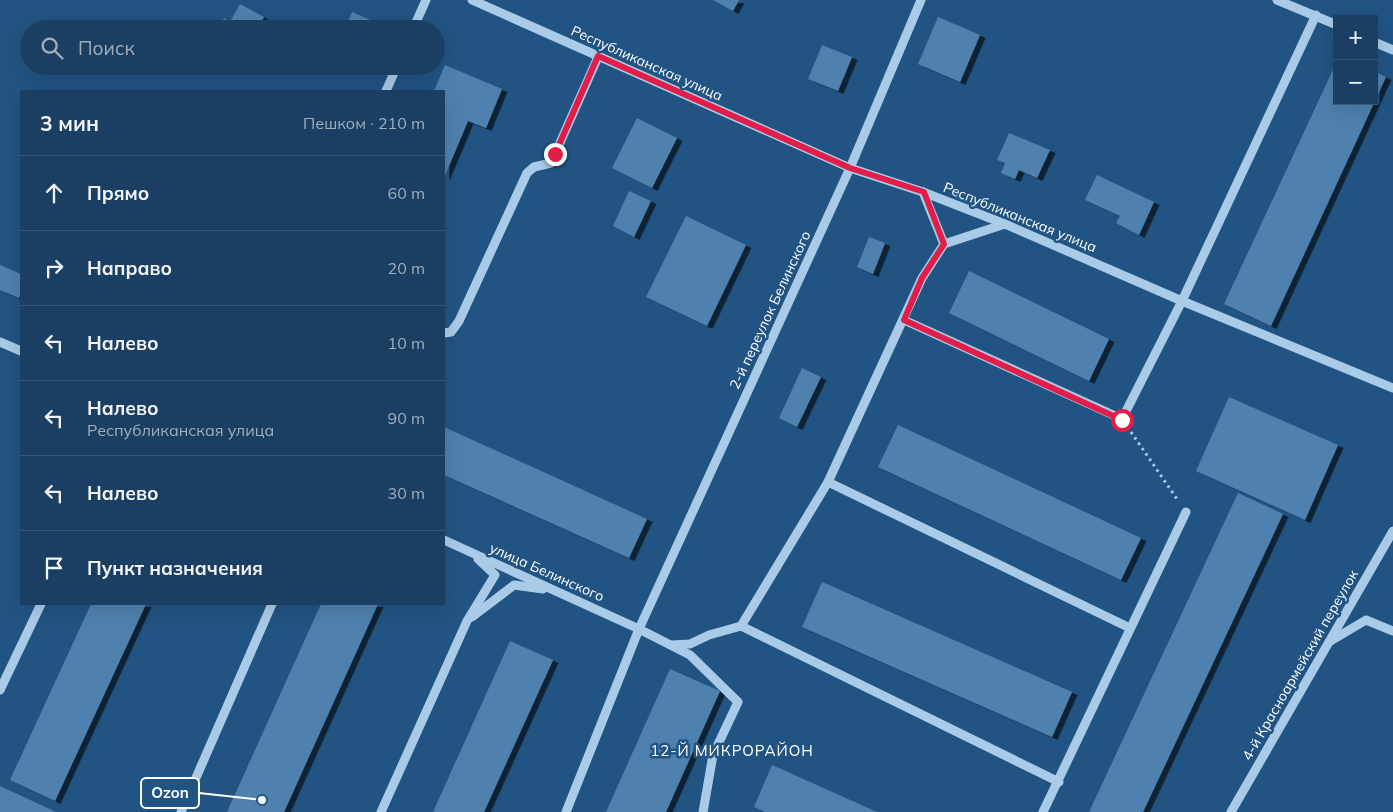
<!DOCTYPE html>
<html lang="ru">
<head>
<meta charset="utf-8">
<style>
  :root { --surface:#1a3f62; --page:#274a6b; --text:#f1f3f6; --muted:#9fafbe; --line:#385877 }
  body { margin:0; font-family:Mulish,sans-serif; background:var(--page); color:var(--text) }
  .controls { position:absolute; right:15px; top:15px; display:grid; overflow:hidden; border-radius:0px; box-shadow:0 5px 20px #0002 }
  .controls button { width:45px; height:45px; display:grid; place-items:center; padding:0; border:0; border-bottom:1px solid var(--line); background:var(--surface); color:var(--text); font:25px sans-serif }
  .stop { position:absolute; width:15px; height:15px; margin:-11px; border:4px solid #e11d48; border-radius:50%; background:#fff }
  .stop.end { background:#e11d48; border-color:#fff; box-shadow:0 1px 5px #0008 }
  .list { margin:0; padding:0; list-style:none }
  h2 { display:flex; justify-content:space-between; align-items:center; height:65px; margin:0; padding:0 20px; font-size:21px }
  h2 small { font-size:16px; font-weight:400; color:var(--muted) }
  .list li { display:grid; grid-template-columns:32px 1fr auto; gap:15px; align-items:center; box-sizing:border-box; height:75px; padding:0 20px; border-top:1px solid var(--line) }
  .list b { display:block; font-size:19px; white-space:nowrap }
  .list p { margin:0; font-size:16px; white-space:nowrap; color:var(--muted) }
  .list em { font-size:16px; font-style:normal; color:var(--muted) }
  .icon { flex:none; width:28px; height:28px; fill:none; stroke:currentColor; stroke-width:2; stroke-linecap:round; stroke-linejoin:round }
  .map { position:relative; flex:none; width:1393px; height:812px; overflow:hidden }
  .search { position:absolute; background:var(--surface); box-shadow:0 5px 20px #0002; left:20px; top:20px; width:425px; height:55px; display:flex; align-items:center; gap:12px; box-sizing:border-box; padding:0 18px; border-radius:28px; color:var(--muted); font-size:19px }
  .panel { position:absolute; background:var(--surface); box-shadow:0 5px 20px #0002; left:20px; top:90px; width:425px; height:515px; border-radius:0px }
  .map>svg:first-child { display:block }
</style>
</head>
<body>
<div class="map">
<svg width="1393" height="812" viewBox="0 0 1393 812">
  <defs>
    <filter id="shadow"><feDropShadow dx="5.5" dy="3" stdDeviation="0" flood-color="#0009"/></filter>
  </defs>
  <rect width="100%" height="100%" fill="#225483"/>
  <g fill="#4f81ae" filter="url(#shadow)">
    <path d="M713,0H739L733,11Z"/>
    <path d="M240,4L264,17L258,29H218L224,18L230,22Z"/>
    <path d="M352,12L375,22L372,29H345Z"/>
    <path d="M938,17L980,35L960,82L918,64Z"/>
    <path d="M822,45L852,57L838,91L808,79Z"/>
    <path d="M1337,61V101H1374V71L1386,77L1271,326L1224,304Z"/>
    <path d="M445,65L502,89L486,128L468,121L444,178V91H434Z"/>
    <path d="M637,118L677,138L652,188L612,168Z"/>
    <path d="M1009,133L1050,150L1037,178L1019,170L1015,179L1001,173L1005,163L997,160Z"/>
    <path d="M1097,175L1154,202L1139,235L1116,223L1120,216L1085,200Z"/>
    <path d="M629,191L651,201L634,237L613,226Z"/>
    <path d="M686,216L746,245L707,326L646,297Z"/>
    <path d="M869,237L885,243L873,274L857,267Z"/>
    <path d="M0,265L21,274V292L19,298L0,290Z"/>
    <path d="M969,271L1109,339L1089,381L949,313Z"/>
    <path d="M802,368L821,377L797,427L779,418Z"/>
    <path d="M1229,397L1338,445L1305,520L1196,471Z"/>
    <path d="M898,425L1141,538L1121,580L878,467Z"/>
    <path d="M444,427L647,519L629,558L444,475Z"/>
    <path d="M1238,493L1283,514L1143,812H1089Z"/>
    <path d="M822,582L1072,692L1052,737L802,627Z"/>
    <path d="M91,604H146L55,801L10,780Z"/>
    <path d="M321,604H378L284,812H227Z"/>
    <path d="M510,641L553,660L484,812H433Z"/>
    <path d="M670,669L720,691L666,812H606Z"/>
    <path d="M772,765L877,812H765L754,807Z"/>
    <path d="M0,786L56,812H0Z"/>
  </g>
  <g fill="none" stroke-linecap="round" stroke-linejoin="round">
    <path stroke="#aacbe8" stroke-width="3" stroke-dasharray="2.5 4" stroke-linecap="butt" d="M1131,432L1177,499"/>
    <g stroke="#aacbe8" stroke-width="9">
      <path d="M472,0L850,168L923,192L1005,224L1182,301L1393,388"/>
      <path d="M1277,0L1337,25"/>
      <path d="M413,29L426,0"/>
      <path d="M1374,42L1393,50"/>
      <path d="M386,91L397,66"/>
      <path d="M923,192L944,244"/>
      <path d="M904,320L1122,419L1182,301L1316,15"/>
      <path d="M444,333L451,332L459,321L527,173L534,167L551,163L598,57"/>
      <path d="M0,342L21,351"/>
      <path d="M828,482L1130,628"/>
      <path d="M444,540L639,629L690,655L738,702L713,755L703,812"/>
      <path d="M472,617L514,585L543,589"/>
      <path d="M741,626L1059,782"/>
      <path d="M1329,642L1366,620L1393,631"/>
      <path d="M672,645L690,644L709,635L741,626L828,482L922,278L944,244L1005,224"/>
      <path d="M0,690L41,604"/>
      <path d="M181,812L272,604"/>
      <path d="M381,812L467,621L495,575L478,559"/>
      <path d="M566,812L639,629L850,168L921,0"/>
      <path d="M1043,812L1186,512"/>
      <path d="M1231,812L1393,531"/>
    </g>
  </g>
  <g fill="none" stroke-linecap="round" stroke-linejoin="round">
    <path stroke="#e11d48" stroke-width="6" d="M555,154L598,56L850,168L924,192L944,244L922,278L904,320L1122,420"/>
  </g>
  <g text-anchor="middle" stroke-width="5" stroke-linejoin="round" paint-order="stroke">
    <g font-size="14" fill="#fff" stroke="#225483">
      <text transform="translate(647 63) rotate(24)" y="5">Республиканская улица</text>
      <text transform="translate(1020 217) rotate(22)" y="5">Республиканская улица</text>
      <text transform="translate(770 310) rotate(-65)" y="5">2-й переулок Белинского</text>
      <text transform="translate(547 572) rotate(24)" y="5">улица Белинского</text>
      <text transform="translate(1300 665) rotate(-60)" y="5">4-й Красноармейский переулок</text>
    </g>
    <g font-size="15" letter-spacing="1" fill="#fff" stroke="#225483">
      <text x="732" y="756">12-Й МИКРОРАЙОН</text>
    </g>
  </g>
  <path fill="none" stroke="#fff" stroke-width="2" d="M262 800L199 793"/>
  <circle fill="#fff" stroke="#225483" stroke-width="2" cx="262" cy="800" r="5"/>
  <rect fill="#225483" stroke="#fff" stroke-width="2" x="141" y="778" width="58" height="30" rx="5"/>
  <g font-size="15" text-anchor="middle" font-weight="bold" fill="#fff">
    <text x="170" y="798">Ozon</text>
  </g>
</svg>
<div class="controls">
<button>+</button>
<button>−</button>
</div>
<div class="stop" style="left:1122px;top:420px"></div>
<div class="stop end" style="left:555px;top:154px"></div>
<div class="search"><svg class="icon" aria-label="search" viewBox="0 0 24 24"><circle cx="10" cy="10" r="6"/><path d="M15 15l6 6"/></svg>Поиск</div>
<section class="panel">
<h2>3 мин<small>Пешком · 210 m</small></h2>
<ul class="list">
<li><svg class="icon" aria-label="ahead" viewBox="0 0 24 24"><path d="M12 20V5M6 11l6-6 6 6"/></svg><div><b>Прямо</b></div><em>60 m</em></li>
<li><svg class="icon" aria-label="right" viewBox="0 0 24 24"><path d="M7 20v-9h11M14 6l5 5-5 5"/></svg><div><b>Направо</b></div><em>20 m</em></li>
<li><svg class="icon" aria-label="left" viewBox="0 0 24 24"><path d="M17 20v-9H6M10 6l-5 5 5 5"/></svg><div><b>Налево</b></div><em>10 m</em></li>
<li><svg class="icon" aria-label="left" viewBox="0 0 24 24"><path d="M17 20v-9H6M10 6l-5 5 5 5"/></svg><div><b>Налево</b><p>Республиканская улица</p></div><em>90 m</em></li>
<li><svg class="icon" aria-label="left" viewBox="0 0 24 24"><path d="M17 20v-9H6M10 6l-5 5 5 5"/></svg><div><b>Налево</b></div><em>30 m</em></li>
<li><svg class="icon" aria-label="arrive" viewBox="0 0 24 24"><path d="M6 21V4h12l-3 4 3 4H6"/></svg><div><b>Пункт назначения</b></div></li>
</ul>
</section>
</div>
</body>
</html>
